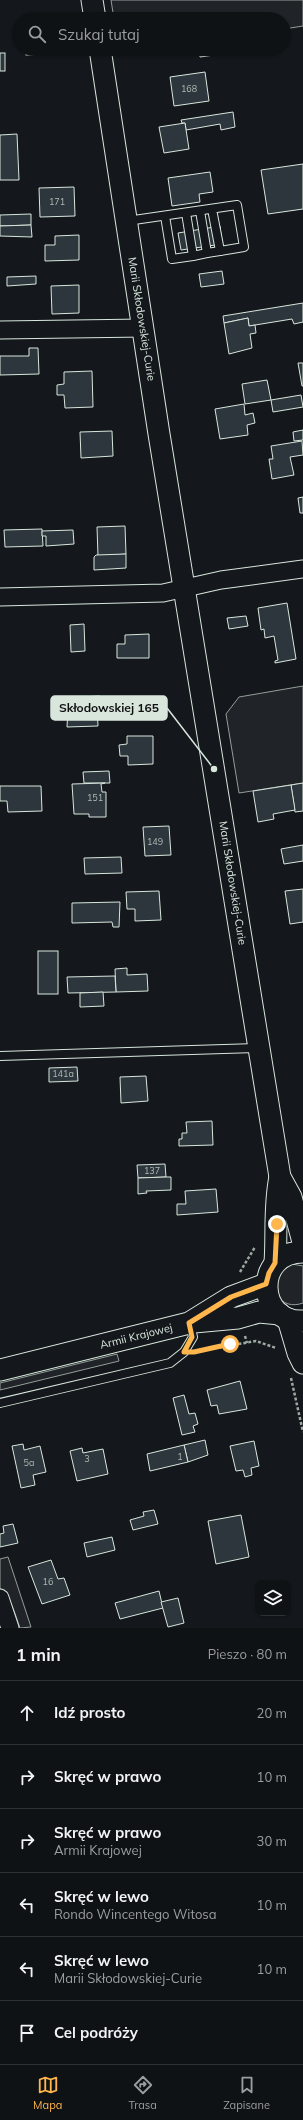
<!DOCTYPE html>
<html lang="pl">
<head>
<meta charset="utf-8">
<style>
  :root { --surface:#0f1215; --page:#1d2022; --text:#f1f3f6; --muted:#9b9ea0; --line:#2f3234; --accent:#ffb74d }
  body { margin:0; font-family:Mulish,sans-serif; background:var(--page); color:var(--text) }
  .controls { position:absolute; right:12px; bottom:12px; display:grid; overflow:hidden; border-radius:8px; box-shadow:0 1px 3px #0004 }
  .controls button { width:36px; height:36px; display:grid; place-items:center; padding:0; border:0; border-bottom:1px solid var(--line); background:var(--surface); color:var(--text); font:20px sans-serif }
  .stop { position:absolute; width:12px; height:12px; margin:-9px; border:3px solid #ffb74d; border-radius:50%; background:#fff }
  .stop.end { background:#ffb74d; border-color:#fff; box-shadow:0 1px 4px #0008 }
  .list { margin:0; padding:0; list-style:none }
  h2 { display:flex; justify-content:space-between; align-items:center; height:52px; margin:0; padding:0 16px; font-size:17px }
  h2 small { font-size:13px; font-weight:400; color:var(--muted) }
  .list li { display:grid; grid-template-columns:26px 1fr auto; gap:12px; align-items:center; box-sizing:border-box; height:64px; padding:0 16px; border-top:1px solid var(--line) }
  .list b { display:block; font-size:15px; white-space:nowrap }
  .list p { margin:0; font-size:13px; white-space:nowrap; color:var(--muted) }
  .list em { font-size:13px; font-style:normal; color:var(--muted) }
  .icon { flex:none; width:22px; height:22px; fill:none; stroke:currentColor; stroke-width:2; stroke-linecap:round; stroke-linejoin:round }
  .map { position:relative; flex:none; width:303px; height:1628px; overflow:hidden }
  .search { position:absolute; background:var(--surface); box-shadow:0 1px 3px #0004; left:12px; right:12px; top:12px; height:44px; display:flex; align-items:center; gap:10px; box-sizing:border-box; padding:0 14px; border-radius:22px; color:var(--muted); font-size:15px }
  .sheet { height:436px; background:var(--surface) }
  nav { display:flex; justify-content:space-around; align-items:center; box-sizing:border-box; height:56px; border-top:1px solid var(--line); background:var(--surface); font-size:11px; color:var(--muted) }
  nav a { display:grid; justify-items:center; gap:2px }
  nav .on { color:var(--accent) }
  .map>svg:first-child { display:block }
</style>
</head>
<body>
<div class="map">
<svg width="303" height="1628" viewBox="0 0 303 1628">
  <rect width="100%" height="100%" fill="#14181c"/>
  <g fill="#202428" stroke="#939e99">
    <path d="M111,0H303V26L284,29V19H114Z"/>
    <path d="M303,686V783L239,793L226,714L239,697Z"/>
    <path d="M292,1264L303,1266V1303C292,1307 283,1304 276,1295V1276Z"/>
    <path d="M117,1354L119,1361L0,1390V1383Z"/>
    <path d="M8,1557L31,1627L20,1628C15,1614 11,1598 0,1588V1559Z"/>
  </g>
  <g fill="#2c363c" stroke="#d8e6dc">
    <rect x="26" y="49" width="25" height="6"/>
    <path d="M199,49H242L243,51L200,57Z"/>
    <rect x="0" y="53" width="5" height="18"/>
    <path d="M205,72L209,101L174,106L170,77Z"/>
    <path d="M233,112L235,127L221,130L220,124L186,130L185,123H182L181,120Z"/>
    <path d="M185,123L189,149L164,153L159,127Z"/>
    <path d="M17,134L19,180H0V135Z"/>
    <path d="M303,164V209L268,214L261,170Z"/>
    <path d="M210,172L213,192L199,194L200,202L172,206L168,178Z"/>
    <path d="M74,187L75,216L40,217L39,188Z"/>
    <path d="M31,214V225L0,226V215Z"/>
    <path d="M31,225L32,237L0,236V226Z"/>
    <path d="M220,226L222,244L181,250L178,233Z"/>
    <path d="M79,235V260L45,261V245H55V236Z"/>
    <path d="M222,271L224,284L201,287L199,274Z"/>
    <path d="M36,276V284L7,286V277Z"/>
    <path d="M79,285V313L52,314L51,286Z"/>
    <path d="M303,303V322L294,324L292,319L249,326L248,318L224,323L223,316Z"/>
    <path d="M248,318L249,326L255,325L256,333L250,334L252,348L229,354L224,323Z"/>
    <path d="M29,348H38L39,374L0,375V356H29Z"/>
    <path d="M298,363H303V386H302Z"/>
    <path d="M92,371L93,407L65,408L64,395H57V385L64,384V372Z"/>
    <path d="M267,380L271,400L245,404L242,384Z"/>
    <path d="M301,395L303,407L273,412L271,400Z"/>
    <path d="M244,404L245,415L253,413L255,423L247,425L248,435L220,439L215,409Z"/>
    <path d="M303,430V440L294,441L293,432Z"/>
    <path d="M112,431L113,456L81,458L80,432Z"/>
    <path d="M302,441L303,455L290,457L294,475L272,479L269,459H273L271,446Z"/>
    <path d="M303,497V513H300L298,498Z"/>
    <path d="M125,526L126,554L98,556L97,527Z"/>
    <path d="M42,529L43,546L5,547L4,530Z"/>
    <path d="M73,530L74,544L46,546V536H42V531Z"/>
    <path d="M126,554V568L94,570V557L96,555Z"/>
    <path d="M287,603L296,659L275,663V661L278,660L274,636L265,638L264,629L261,630L258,608Z"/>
    <path d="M246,616L248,626L229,629L227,618Z"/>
    <path d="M84,624L85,651L71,652L70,625Z"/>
    <path d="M149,634V658H117V644H125V635Z"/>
    <path d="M100,696V706H97L98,726L67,727L68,710L62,711L61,698Z"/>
    <path d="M127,736H153V764L128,765V756H120L119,745L127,744Z"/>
    <path d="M109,771L110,783H84L83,772Z"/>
    <path d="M105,783L101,784L102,792H106V817H89V814H74L72,784Z"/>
    <path d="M303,783V811L295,812L291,785Z"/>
    <path d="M291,785L295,810L273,814L274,819L258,822L253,791Z"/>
    <path d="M0,786H41L42,811L8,812L7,801H0Z"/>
    <path d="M169,826L171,855L145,856L143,827Z"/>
    <path d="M303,845V861L284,864L281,849Z"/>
    <path d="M121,857L122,873L85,874L84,858Z"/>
    <path d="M303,889V922L290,924L285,891Z"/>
    <path d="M159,891L161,920L135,921V909H127L126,892Z"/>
    <path d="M120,902L119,927H113L112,922L72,923V903Z"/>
    <rect x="38" y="951" width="20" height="43"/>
    <path d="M127,968V975L147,974L148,991L116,992L115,969Z"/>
    <path d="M115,976L116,992L68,993L67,977Z"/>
    <path d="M103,992L104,1006L80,1007V993Z"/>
    <path d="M77,1067L78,1081L49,1082V1068Z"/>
    <path d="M146,1076L148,1101L121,1103L120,1077Z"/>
    <path d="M212,1121L213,1145L179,1146V1139H182V1133H187L186,1122Z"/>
    <path d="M165,1164L166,1177L138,1178L137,1165Z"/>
    <path d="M166,1177H171V1190L146,1191L147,1193L138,1194V1178Z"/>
    <path d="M216,1189L218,1212L177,1215V1204H186L185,1191Z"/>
    <path d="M240,1381L247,1409L219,1414L217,1405L211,1406L207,1390Z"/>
    <path d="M184,1395L189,1414L195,1413L198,1424L193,1426L195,1432L182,1435L173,1398Z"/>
    <path d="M205,1440L208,1455L188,1462L184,1445Z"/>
    <path d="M254,1441L259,1466L251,1468L252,1475L245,1477L243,1470L236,1471L230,1446Z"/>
    <path d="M23,1444L24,1450L40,1446L46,1472L33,1475L35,1485L21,1488L12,1446Z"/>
    <path d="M184,1445L188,1462L150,1471L147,1454Z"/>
    <path d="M82,1448L83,1453L103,1449L108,1474L77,1481L70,1451Z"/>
    <path d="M154,1510L158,1524L133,1530L130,1520L144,1516L143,1512Z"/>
    <path d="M241,1515L249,1557L216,1564L208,1521Z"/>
    <path d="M13,1524L18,1543L0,1547V1534L4,1533L3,1526Z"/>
    <path d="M112,1537L115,1550L87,1557L84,1543Z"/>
    <path d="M51,1560L58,1579L64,1578L70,1595L42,1604L28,1567Z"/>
    <path d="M159,1591L163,1608L120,1619L115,1603Z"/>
    <path d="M178,1598L184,1623L168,1627L161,1602Z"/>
  </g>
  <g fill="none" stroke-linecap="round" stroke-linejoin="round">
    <g stroke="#d8e6dc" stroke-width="10">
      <g id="service">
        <path d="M200,211L207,253L220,251"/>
        <path d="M186,213L193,256L207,253"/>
        <path d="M165,216L172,259L193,256"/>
        <path d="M127,221L237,205L244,247L220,251L212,209"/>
        <path d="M0,1056L259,1048"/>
        <path d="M0,1403L170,1363L184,1352L193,1337L190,1324"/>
      </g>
    </g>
    <g stroke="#d8e6dc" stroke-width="19">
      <g id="minor">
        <path d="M0,330L144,328"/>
        <path d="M0,597L163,593L221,580L303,569"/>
        <path d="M0,1598L10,1628"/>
      </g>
    </g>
    <g stroke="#d8e6dc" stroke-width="23">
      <g id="tertiary">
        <path d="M92,0L95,19"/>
        <path d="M100,49L159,434L280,1177L291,1197L303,1242"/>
        <path d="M303,1252C253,1252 257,1324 303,1321"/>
        <path d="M275,1263C277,1234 274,1205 280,1177"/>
        <path d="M288,1319L298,1353L303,1363"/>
        <path d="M194,1322L238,1318L259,1312L280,1314"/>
        <path d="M0,1370L189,1323L231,1297L266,1284"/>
      </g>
    </g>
    <g stroke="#9da8a2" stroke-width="2.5" stroke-dasharray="3 2" stroke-linecap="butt">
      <path d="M240,1272L255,1247"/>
      <path d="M245,1336L247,1343"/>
      <path d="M199,1351L256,1341L276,1348"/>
      <path d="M291,1378L303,1432"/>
    </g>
    <use href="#service" stroke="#14181c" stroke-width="8"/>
    <use href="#minor" stroke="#14181c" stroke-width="17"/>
    <use href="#tertiary" stroke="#14181c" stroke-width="21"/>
  </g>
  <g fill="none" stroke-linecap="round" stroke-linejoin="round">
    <path stroke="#ffb74d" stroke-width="5" d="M230,1344L194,1352H184L192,1337L189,1323L231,1297L266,1284L269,1273L275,1263L277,1224"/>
  </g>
  <g text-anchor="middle" stroke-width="3" stroke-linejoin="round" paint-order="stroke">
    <g font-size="9" fill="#adbab4">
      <text x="189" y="92">168</text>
      <text x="57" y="205">171</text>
      <text x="95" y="801">151</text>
      <text x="155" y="845">149</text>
      <text x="63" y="1077">141a</text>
      <text x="152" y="1174">137</text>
      <text x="180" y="1460">1</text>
      <text x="87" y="1462">3</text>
      <text x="29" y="1466">5a</text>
      <text x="48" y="1585">16</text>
    </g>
    <g font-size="11" fill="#d8e6dc" stroke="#14181c">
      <text transform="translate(142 319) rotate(81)" y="4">Marii Skłodowskiej-Curie</text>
      <text transform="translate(233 883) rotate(81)" y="4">Marii Skłodowskiej-Curie</text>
      <text transform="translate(136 1336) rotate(-14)" y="4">Armii Krajowej</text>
    </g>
  </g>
  <path fill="none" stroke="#d8e6dc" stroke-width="1.5" d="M214 769L167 708"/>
  <circle fill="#d8e6dc" stroke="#14181c" stroke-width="1.5" cx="214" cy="769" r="4"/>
  <rect fill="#d8e6dc" stroke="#d8e6dc" stroke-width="1.5" x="51" y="696" width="116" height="24" rx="4"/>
  <g font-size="12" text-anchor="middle" font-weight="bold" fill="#111">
    <text x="109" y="712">Skłodowskiej 165</text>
  </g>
</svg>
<div class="controls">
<button><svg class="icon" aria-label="layers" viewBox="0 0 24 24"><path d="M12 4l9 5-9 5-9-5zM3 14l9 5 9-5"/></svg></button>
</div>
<div class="stop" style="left:230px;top:1344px"></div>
<div class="stop end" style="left:277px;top:1224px"></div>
<div class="search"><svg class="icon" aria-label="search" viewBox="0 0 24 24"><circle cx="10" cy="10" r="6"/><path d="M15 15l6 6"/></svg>Szukaj tutaj</div>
</div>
<section class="sheet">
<h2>1 min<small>Pieszo · 80 m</small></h2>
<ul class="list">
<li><svg class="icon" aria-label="ahead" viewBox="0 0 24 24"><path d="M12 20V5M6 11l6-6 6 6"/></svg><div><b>Idź prosto</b></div><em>20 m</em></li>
<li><svg class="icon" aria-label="right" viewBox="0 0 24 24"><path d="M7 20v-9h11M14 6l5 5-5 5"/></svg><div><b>Skręć w prawo</b></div><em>10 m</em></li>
<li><svg class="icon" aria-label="right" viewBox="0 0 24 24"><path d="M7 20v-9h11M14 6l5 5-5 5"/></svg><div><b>Skręć w prawo</b><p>Armii Krajowej</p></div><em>30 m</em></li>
<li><svg class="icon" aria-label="left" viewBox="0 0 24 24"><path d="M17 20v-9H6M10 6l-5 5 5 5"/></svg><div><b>Skręć w lewo</b><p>Rondo Wincentego Witosa</p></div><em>10 m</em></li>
<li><svg class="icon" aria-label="left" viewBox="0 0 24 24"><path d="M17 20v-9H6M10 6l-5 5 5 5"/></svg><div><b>Skręć w lewo</b><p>Marii Skłodowskiej-Curie</p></div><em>10 m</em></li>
<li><svg class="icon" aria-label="arrive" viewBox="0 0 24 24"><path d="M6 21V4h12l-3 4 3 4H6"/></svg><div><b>Cel podróży</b></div></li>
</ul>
</section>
<nav>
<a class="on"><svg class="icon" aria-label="map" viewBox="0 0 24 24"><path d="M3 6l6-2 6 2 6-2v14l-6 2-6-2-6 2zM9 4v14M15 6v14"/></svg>Mapa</a>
<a><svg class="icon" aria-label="directions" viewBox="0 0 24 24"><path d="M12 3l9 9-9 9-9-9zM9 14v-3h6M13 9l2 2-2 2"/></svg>Trasa</a>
<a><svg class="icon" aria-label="saved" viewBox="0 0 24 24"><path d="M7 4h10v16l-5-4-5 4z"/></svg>Zapisane</a>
</nav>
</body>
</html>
